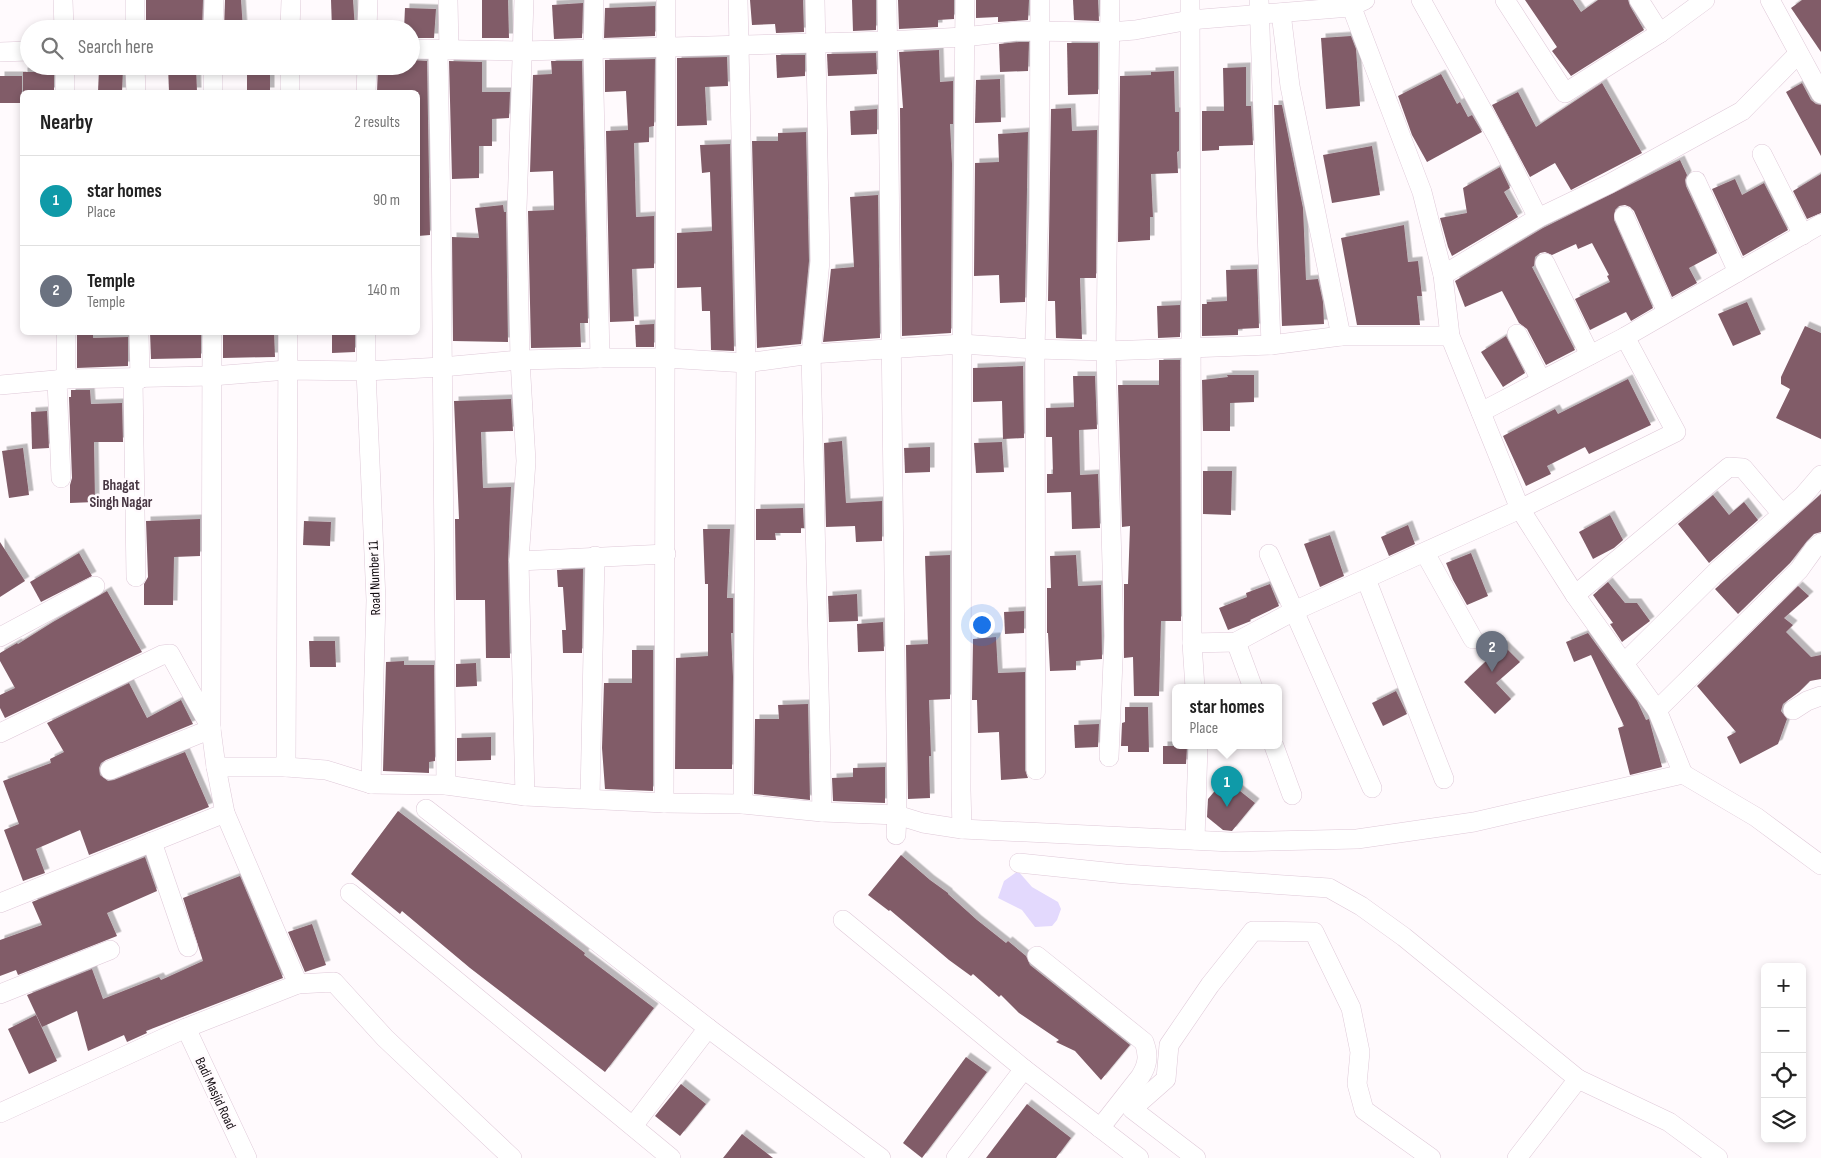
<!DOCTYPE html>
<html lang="en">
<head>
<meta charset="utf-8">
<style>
  :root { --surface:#fff; --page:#f6f6f6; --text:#222; --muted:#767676; --line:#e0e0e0; --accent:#ea580c }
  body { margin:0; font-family:"Sofia Sans Condensed",sans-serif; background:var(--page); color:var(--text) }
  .controls { position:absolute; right:15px; bottom:15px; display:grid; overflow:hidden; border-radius:8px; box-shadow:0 2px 8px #0003 }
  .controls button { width:45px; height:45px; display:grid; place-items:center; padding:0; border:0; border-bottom:1px solid var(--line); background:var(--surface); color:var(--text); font:25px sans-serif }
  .you { position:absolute; left:981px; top:624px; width:18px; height:18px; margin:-12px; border:4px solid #fff; border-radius:50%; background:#1a73e8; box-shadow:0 0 0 8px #1a73e833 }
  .badge { display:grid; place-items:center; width:32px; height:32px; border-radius:50%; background:var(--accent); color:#fff; font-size:16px; font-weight:700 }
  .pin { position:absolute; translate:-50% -41px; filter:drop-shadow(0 1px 2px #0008) }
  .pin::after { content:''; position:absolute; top:26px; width:18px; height:15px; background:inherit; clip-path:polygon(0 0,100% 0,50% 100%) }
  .popup { position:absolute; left:1172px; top:684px; width:110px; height:65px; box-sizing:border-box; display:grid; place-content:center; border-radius:8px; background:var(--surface); filter:drop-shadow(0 1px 4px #0005); font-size:16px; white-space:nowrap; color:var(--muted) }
  .popup b { font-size:19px; color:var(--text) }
  .popup::after { content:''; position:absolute; left:50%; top:100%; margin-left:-10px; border:10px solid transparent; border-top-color:var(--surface) }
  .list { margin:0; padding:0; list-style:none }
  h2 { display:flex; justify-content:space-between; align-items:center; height:65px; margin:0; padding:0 20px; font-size:21px }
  h2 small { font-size:16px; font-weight:400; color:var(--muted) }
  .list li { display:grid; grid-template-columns:32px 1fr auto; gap:15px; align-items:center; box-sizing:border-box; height:90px; padding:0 20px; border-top:1px solid var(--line) }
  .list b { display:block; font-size:19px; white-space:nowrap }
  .list p { margin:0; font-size:16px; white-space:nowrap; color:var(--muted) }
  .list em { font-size:16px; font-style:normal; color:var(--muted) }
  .icon { flex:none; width:28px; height:28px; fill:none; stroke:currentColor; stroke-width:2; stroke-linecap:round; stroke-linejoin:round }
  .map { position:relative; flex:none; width:1821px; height:1158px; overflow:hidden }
  .search { position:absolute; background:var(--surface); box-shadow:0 2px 8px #0003; left:20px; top:20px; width:400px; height:55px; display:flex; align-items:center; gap:12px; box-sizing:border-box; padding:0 18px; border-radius:28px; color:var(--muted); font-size:19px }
  .panel { position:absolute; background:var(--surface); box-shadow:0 2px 8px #0003; left:20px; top:90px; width:400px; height:245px; border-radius:8px }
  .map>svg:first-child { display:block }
</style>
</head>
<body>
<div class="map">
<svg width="1821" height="1158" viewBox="0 0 1821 1158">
  <defs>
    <filter id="shadow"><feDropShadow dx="4.5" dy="-4.5" stdDeviation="0" flood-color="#0004"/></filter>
  </defs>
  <rect width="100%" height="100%" fill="#fffafd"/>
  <path fill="#e3d9fd" d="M1018,871L1032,887L1058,902L1061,909L1057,920L1052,926L1035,927L1022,910L998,898L1004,881Z"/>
  <g fill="#815c68" filter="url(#shadow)">
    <path d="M146,0H203L202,29H146Z"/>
    <path d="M225,0H241L243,29H224Z"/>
    <path d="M331,0H353L355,29H332Z"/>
    <path d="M482,0H508L509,38H482Z"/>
    <path d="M750,0H803L804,32L776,33L775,24L752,25Z"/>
    <path d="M852,0H876V30L853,31Z"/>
    <path d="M898,0H954V19L938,20V27L899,29Z"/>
    <path d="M976,0H1029L1028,20L998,22V17L976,18Z"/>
    <path d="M1073,0H1098L1099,21L1074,20Z"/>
    <path d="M1525,0H1573L1581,12L1598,0H1628L1630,6L1644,30L1571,76L1552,51L1557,47Z"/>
    <path d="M1802,0H1821V52L1791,8Z"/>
    <path d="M583,3L582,38L554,39L552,5Z"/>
    <path d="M655,6V36L604,38L605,8Z"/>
    <path d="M405,8L436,9L434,38H411V29H404Z"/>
    <path d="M1351,36L1356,49L1360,106L1326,109L1321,38Z"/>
    <path d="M1019,42H1029L1028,71L1000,72L999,44Z"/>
    <path d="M1067,43H1098V94L1068,95Z"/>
    <path d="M939,50L940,82L953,81V124H950L952,164L951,333L902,336L900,108H903L899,52Z"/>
    <path d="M876,53L877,74L828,76L827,54Z"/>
    <path d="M776,55H805V76L777,78Z"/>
    <path d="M727,57L728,86L705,87L707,125L677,126V58Z"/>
    <path d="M655,59L654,126L649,127V142L634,143L636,217L654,216V268L632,269L634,321L610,322L606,131L628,130L626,91L605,92V60Z"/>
    <path d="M411,60L427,61L430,235L418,236V92H377L378,66H411Z"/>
    <path d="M449,61L482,62V92H510L509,118L492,119V146H479V178L452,179Z"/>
    <path d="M551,61H582L588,323H580L581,347L531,348L528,211L554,210L553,171L530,172L533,75L552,74Z"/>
    <path d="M168,66H196L197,92H169Z"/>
    <path d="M1246,67V106H1251L1253,145L1219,146V150L1202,151V111H1224L1223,68Z"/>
    <rect x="247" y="68" width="23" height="24"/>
    <path d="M99,69H123L122,92H98Z"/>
    <path d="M1174,71L1175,112H1179V151L1177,152L1178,173L1151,174L1153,217H1150V240L1118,242L1120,76L1151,75V72Z"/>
    <rect x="23" y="72" width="31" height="20"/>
    <path d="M1441,74L1457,104L1460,102L1468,117L1472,115L1482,132L1427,162L1412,135L1398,96Z"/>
    <rect x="0" y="76" width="22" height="27"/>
    <path d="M1000,79L1001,122L975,123L976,80Z"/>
    <path d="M1602,83L1642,153L1571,190L1555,163L1530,177L1492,105L1518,92L1536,127Z"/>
    <path d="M1802,83L1811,100L1816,104L1821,105V156L1786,92Z"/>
    <path d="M1274,105H1282L1303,208L1306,280L1318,279L1323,302L1324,324L1282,326Z"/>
    <path d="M1071,108L1072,131L1097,130L1096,278H1080L1082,339L1056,338L1055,301H1048L1051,109Z"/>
    <path d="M877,109V134L851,135L850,111Z"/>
    <path d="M806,132L809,261L801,344L757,348L752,141H778V133Z"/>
    <path d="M1028,132L1025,302L1000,303L999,275L974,276L975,163L999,162L998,134Z"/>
    <path d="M730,144L734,351L711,350L710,311H702L701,287L677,288V233L712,231L710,172L702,173L700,145Z"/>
    <path d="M1372,146L1380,195L1332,203L1323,155Z"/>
    <path d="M1680,160L1687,175L1685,180L1686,186L1717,253L1689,268L1697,283L1672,297L1634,211L1630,207L1625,205L1619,206L1615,210L1614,220L1653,308L1631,321L1626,312L1590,330L1575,299L1610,282L1607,276L1609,275L1592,243L1578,249L1576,244L1552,255L1545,252L1540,253L1535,257L1534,266L1532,267L1575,350L1546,365L1527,329L1519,323L1502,291L1465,307L1455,281L1543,228Z"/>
    <path d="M1500,167L1510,188L1504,192L1518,217L1452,256L1448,247L1440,218L1467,213L1463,188Z"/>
    <path d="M1821,174V213L1807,219L1793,191Z"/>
    <path d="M1735,179L1742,195L1764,183L1788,230L1743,256L1712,189Z"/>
    <path d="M878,195L880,338L823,342L831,269L854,267L850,197Z"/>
    <path d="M503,205L504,212H506L508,342L453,341L452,237L479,238L475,208Z"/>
    <path d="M1404,225L1408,262L1418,261L1422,296H1417L1420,325H1357L1341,238Z"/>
    <path d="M1257,269L1259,328L1238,329V335L1202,336V304H1207V302L1227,301L1226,270Z"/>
    <path d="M1747,302L1761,334L1733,346L1718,314Z"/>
    <path d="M1180,305V337L1158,338L1157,306Z"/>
    <path d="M654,324V347H636L635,325Z"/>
    <path d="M1805,326L1821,333V439L1776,418L1790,389L1781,384V377Z"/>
    <path d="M77,332H93V338L128,337V366L77,368Z"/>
    <path d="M150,332H201V358L151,359Z"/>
    <path d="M223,332H274L275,357L223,358Z"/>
    <path d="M332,332H355V352L332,353Z"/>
    <path d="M1506,336L1525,373L1503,387L1481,352Z"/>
    <path d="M1159,360H1180L1181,621H1161L1159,696H1134L1133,657L1124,658V584H1128L1130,526L1122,527L1118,385H1159Z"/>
    <path d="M1023,366L1024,438L1003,439L1002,401L973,402V368Z"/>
    <path d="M1227,375H1254V402L1230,403V431H1203L1202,380L1228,377Z"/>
    <path d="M1073,376H1095L1097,429L1079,430L1080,475L1098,474L1100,528L1072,529L1071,492L1047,493V474H1053L1052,437H1046V408L1074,407Z"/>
    <path d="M1628,379L1651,425L1589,454L1585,447L1547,466L1551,474L1526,486L1503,436L1555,409L1558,414Z"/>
    <path d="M71,390H90L91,404L122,403L123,442H94L95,502L70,503V485L72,478L69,397H71Z"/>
    <path d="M511,399L513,431L481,432L483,488L511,487L508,561L510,658H486L485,600H456L455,519H459L454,401Z"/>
    <path d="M47,411L49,448L32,449L31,412Z"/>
    <path d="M842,441L846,503L882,501V541L856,542L855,526L826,527L824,443Z"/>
    <path d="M1002,442L1004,472L976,473L974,443Z"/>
    <path d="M930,447V472L905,473L904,448Z"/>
    <path d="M23,448L29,495L9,498L2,451Z"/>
    <path d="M1203,471H1232L1231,515L1203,514Z"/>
    <path d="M1821,494V532L1814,534L1807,541L1790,563L1738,614L1715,589Z"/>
    <path d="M1713,495L1729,515L1744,502L1758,520L1709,563L1678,524Z"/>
    <path d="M803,508L804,528H801V533H775L776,540H756V509Z"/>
    <path d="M1610,515L1623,540L1614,548L1593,559L1579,532Z"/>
    <path d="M200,519V556L174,557L173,605H144V584L148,577L146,521Z"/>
    <path d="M304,521L331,522L330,546L303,545Z"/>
    <path d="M1408,525L1415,544L1389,556L1381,537Z"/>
    <path d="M703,529H730L727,598H733V633H731L733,677L732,769H675L676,658L708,656V584H705Z"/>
    <path d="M1330,535L1344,576L1320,587L1304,544Z"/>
    <path d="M0,542L25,581L0,597Z"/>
    <path d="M79,553L92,576L41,602L30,582Z"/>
    <path d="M1471,553L1488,596L1467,605L1453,580L1446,563Z"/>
    <path d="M950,555V699L929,700L931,756H929L930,798L908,799L906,645L928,644L925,556Z"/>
    <path d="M1076,555L1078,586L1101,585L1102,659L1076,661V670L1050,671L1048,633H1047V588H1051L1050,556Z"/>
    <path d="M583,569L582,653H563L562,630H566L563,587H558L557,570Z"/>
    <path d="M1608,582L1625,603H1637L1650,621L1622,642L1610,624L1613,623L1593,595Z"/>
    <path d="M1270,584L1279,606L1250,620L1251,621L1228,630L1219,608L1247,597L1246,593Z"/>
    <path d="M1798,586L1809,596L1784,618L1793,625L1786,632L1811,657L1821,655V679L1810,681L1799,692L1783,704L1781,711L1787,719L1778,744L1740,764L1727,737L1736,732L1697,686Z"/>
    <path d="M107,591L142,652L5,718L0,708V695L15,688L0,661V653L17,643L18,644L53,622Z"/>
    <path d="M857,594L858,621L829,622L828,596Z"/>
    <path d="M1024,611V633L1005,634L1004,612Z"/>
    <path d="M883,622L884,651L858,652L857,624Z"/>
    <path d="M1588,633L1637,701L1646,720L1649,719L1662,767L1630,775L1618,728L1624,726L1591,655L1574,662L1566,642Z"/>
    <path d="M996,637L998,673L1025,672V770L1028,778L1001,780L999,732L978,733L977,700H972L973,639Z"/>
    <path d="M309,641H335L336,667H310Z"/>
    <path d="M1503,645L1520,662L1496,683L1511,699L1495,714L1464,682Z"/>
    <path d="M632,650H653V791L605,789L602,748L604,683H632Z"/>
    <path d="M404,661V665H434L435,761L429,762V773L383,771L386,662Z"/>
    <path d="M476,663L477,686L456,687V664Z"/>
    <path d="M129,683L147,718L181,700L193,724L106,760L101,763L99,768L100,775L108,781L114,780L185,752L209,807L89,855L80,830L36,849L45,873L23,881L4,830L19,824L3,781L51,763L50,759L64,752L47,723Z"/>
    <path d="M1396,691L1407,714L1383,726L1372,703Z"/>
    <path d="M808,704L810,800L754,794L755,719H779L778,705Z"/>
    <path d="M1125,707H1148L1149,752H1128V746H1121L1122,723L1125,722Z"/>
    <path d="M1099,724L1098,747L1075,748L1074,725Z"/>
    <path d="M491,737V760L457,761V738Z"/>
    <path d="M1163,746H1187L1186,764H1163Z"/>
    <path d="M885,767V803L833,801L832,778L853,777V768Z"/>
    <path d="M1225,779L1255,803L1232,831L1223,830L1207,817L1208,799Z"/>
    <path d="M398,811L585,953L584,955L654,1008L605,1072L470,968L402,911L400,914L351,874Z"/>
    <path d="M901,855L930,880L948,893V894L977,920L1006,943L1008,941L1026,956L1030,965L1130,1045L1101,1080L1075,1051L1056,1042L1059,1040L1019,1013L1001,995L999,997L973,974L971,976L949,960L890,910L889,911L868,895Z"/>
    <path d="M145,857L157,891L107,913L117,936L18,975L16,970L0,976V940L42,925L32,902Z"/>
    <path d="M240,876L283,978L146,1031L147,1033L127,1042L124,1035L88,1051L77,1011L42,1027L27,995L92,969L103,999L159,977L161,980L203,961L183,898Z"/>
    <path d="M312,924L326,965L305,972L288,932Z"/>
    <path d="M36,1015L57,1061L29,1074L8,1029Z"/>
    <path d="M966,1057L987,1072L922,1158L903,1143Z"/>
    <path d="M681,1084L706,1104L680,1136L655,1116Z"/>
    <path d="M1027,1104L1071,1138L1056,1158H986Z"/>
    <path d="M742,1134L773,1158H723Z"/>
  </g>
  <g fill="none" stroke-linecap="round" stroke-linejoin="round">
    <g stroke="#dfc9d8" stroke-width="20">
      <g id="street">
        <path d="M63,0L64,29"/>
        <path d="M135,0V29"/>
        <path d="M448,0L449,50"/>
        <path d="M524,0L517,208L520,360L526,461L519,561L525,796"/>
        <path d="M594,0L593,48L600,358"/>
        <path d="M738,0L746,363L743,804"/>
        <path d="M815,0L820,261L811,354L822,812"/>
        <path d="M887,0L897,815L896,835"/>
        <path d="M1190,0L1192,643L1195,688"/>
        <path d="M1259,0L1271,345"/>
        <path d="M1349,0L1422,192L1443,275L1450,336L1520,509L1575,595L1657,710L1683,774"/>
        <path d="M1421,0L1499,140L1538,218"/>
        <path d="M1505,0L1565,93L1660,33L1705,0"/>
        <path d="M1639,0L1660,33"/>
        <path d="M1770,0L1821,94"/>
        <path d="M1281,13L1290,86L1341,336"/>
        <path d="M213,29L214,0"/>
        <path d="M290,29L291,0"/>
        <path d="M367,29L368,0"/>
        <path d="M411,49L523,51L887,41L964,37L1018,31L1110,32L1135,30L1190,20L1350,7L1365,0"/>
        <path d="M438,51L441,211L446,785"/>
        <path d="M0,52L29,51"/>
        <path d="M65,66V92"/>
        <path d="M135,66L136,92"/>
        <path d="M213,92V66"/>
        <path d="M290,92V66"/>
        <path d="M366,92L367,66"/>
        <path d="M1762,154L1803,235"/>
        <path d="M1696,181L1738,272"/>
        <path d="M1624,216L1667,312"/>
        <path d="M1545,263L1590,355"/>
        <path d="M1443,275L1538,218L1609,184L1742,111L1798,54"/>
        <path d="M66,332V379"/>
        <path d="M139,332L140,379"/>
        <path d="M366,332V371L376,600L371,784"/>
        <path d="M1517,334L1541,380"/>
        <path d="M133,379L136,577"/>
        <path d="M57,380L61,478"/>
        <path d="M0,385L66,379L212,376L287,370L366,371L442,367L520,360L600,358H666L746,363L811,354L962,344L1035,349L1106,351L1271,345L1341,336H1450"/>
        <path d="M1481,412L1625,337L1821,224"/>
        <path d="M1425,553L1473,639"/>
        <path d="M1269,554L1372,788"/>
        <path d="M519,561L666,554"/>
        <path d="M1366,579L1444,779"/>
        <path d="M1575,595L1729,467L1743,468L1782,514"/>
        <path d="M0,637L95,586"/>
        <path d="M1236,642L1253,688"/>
        <path d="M1192,643L1236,642L1294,611L1520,509L1676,432L1625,337"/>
        <path d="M1624,663L1717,571L1803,496L1821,475"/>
        <path d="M1657,710L1799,570L1814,549L1821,543"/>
        <path d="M1793,710L1807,701L1821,696"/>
        <path d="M211,729L212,332"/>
        <path d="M0,733L162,655L170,654L211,728"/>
        <path d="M1274,746L1292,795"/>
        <path d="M1109,757L1114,636L1106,351L1110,0"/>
        <path d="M286,767L288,332"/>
        <path d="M110,770L211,729L216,767"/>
        <path d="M1036,770L1035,349L1039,203L1040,0"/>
        <path d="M590,798L595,556"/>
        <path d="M664,803L666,0"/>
        <path d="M426,809L708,1028"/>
        <path d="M962,829L961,790L962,344L965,0"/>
        <path d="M1195,840L1198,746"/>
        <path d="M152,842L188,947"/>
        <path d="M1019,863L1125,874L1329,888L1361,906L1404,937L1578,1079L1517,1158"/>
        <path d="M350,893L671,1158"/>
        <path d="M0,903L225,813"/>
        <path d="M843,920L1024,1069"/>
        <path d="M1037,956L1144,1042C1149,1055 1148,1065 1140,1077L1100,1128"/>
        <path d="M298,984L334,982L385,1038L512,1158"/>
        <path d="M0,994L110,950"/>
        <path d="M186,1028L247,1158"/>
        <path d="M1578,1079L1669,1122L1718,1158"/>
        <path d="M0,1113L186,1028L298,984L225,813L216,767H286L326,770L371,784L446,785L525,796L664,803L743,804L822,812L897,815L923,823L962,829L1231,842L1357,839L1474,822L1683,774L1756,817L1821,865"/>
        <path d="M633,1126L708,1028L881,1158"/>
        <path d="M956,1158L1024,1069L1139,1158"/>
        <path d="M1196,1158L1132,1109L1166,1079L1169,1045L1210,985L1253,931L1314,932L1351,1008L1360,1052L1357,1084L1364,1110L1431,1158"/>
      </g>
    </g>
    <use href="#street" stroke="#fff" stroke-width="19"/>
  </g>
  <g text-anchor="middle" stroke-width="5" stroke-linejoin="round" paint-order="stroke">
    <g font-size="14" fill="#130c11" stroke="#fffafd">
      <text transform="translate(374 578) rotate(-92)" y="5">Road Number 11</text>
      <text transform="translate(216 1093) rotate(65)" y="5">Badi Masjid Road</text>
    </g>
    <g font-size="15" font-weight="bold" fill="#483743" stroke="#fffafd">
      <text x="121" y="490">Bhagat<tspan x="121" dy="17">Singh Nagar</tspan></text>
    </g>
  </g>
</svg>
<div class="controls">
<button>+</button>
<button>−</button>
<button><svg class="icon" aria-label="locate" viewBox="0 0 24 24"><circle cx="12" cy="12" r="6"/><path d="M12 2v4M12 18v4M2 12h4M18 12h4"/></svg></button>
<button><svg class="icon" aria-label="layers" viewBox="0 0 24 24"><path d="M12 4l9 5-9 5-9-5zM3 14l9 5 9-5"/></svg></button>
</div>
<div class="you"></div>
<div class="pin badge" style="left:1227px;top:807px;background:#0f9aa8">1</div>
<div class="popup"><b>star homes</b>Place</div>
<div class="pin badge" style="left:1492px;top:672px;background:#6b7280">2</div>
<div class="search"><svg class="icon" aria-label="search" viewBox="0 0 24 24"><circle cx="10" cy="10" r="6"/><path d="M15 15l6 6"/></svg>Search here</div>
<section class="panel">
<h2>Nearby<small>2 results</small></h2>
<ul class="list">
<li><span class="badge" style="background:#0f9aa8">1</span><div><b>star homes</b><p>Place</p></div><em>90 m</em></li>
<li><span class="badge" style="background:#6b7280">2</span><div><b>Temple</b><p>Temple</p></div><em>140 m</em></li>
</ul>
</section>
</div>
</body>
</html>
